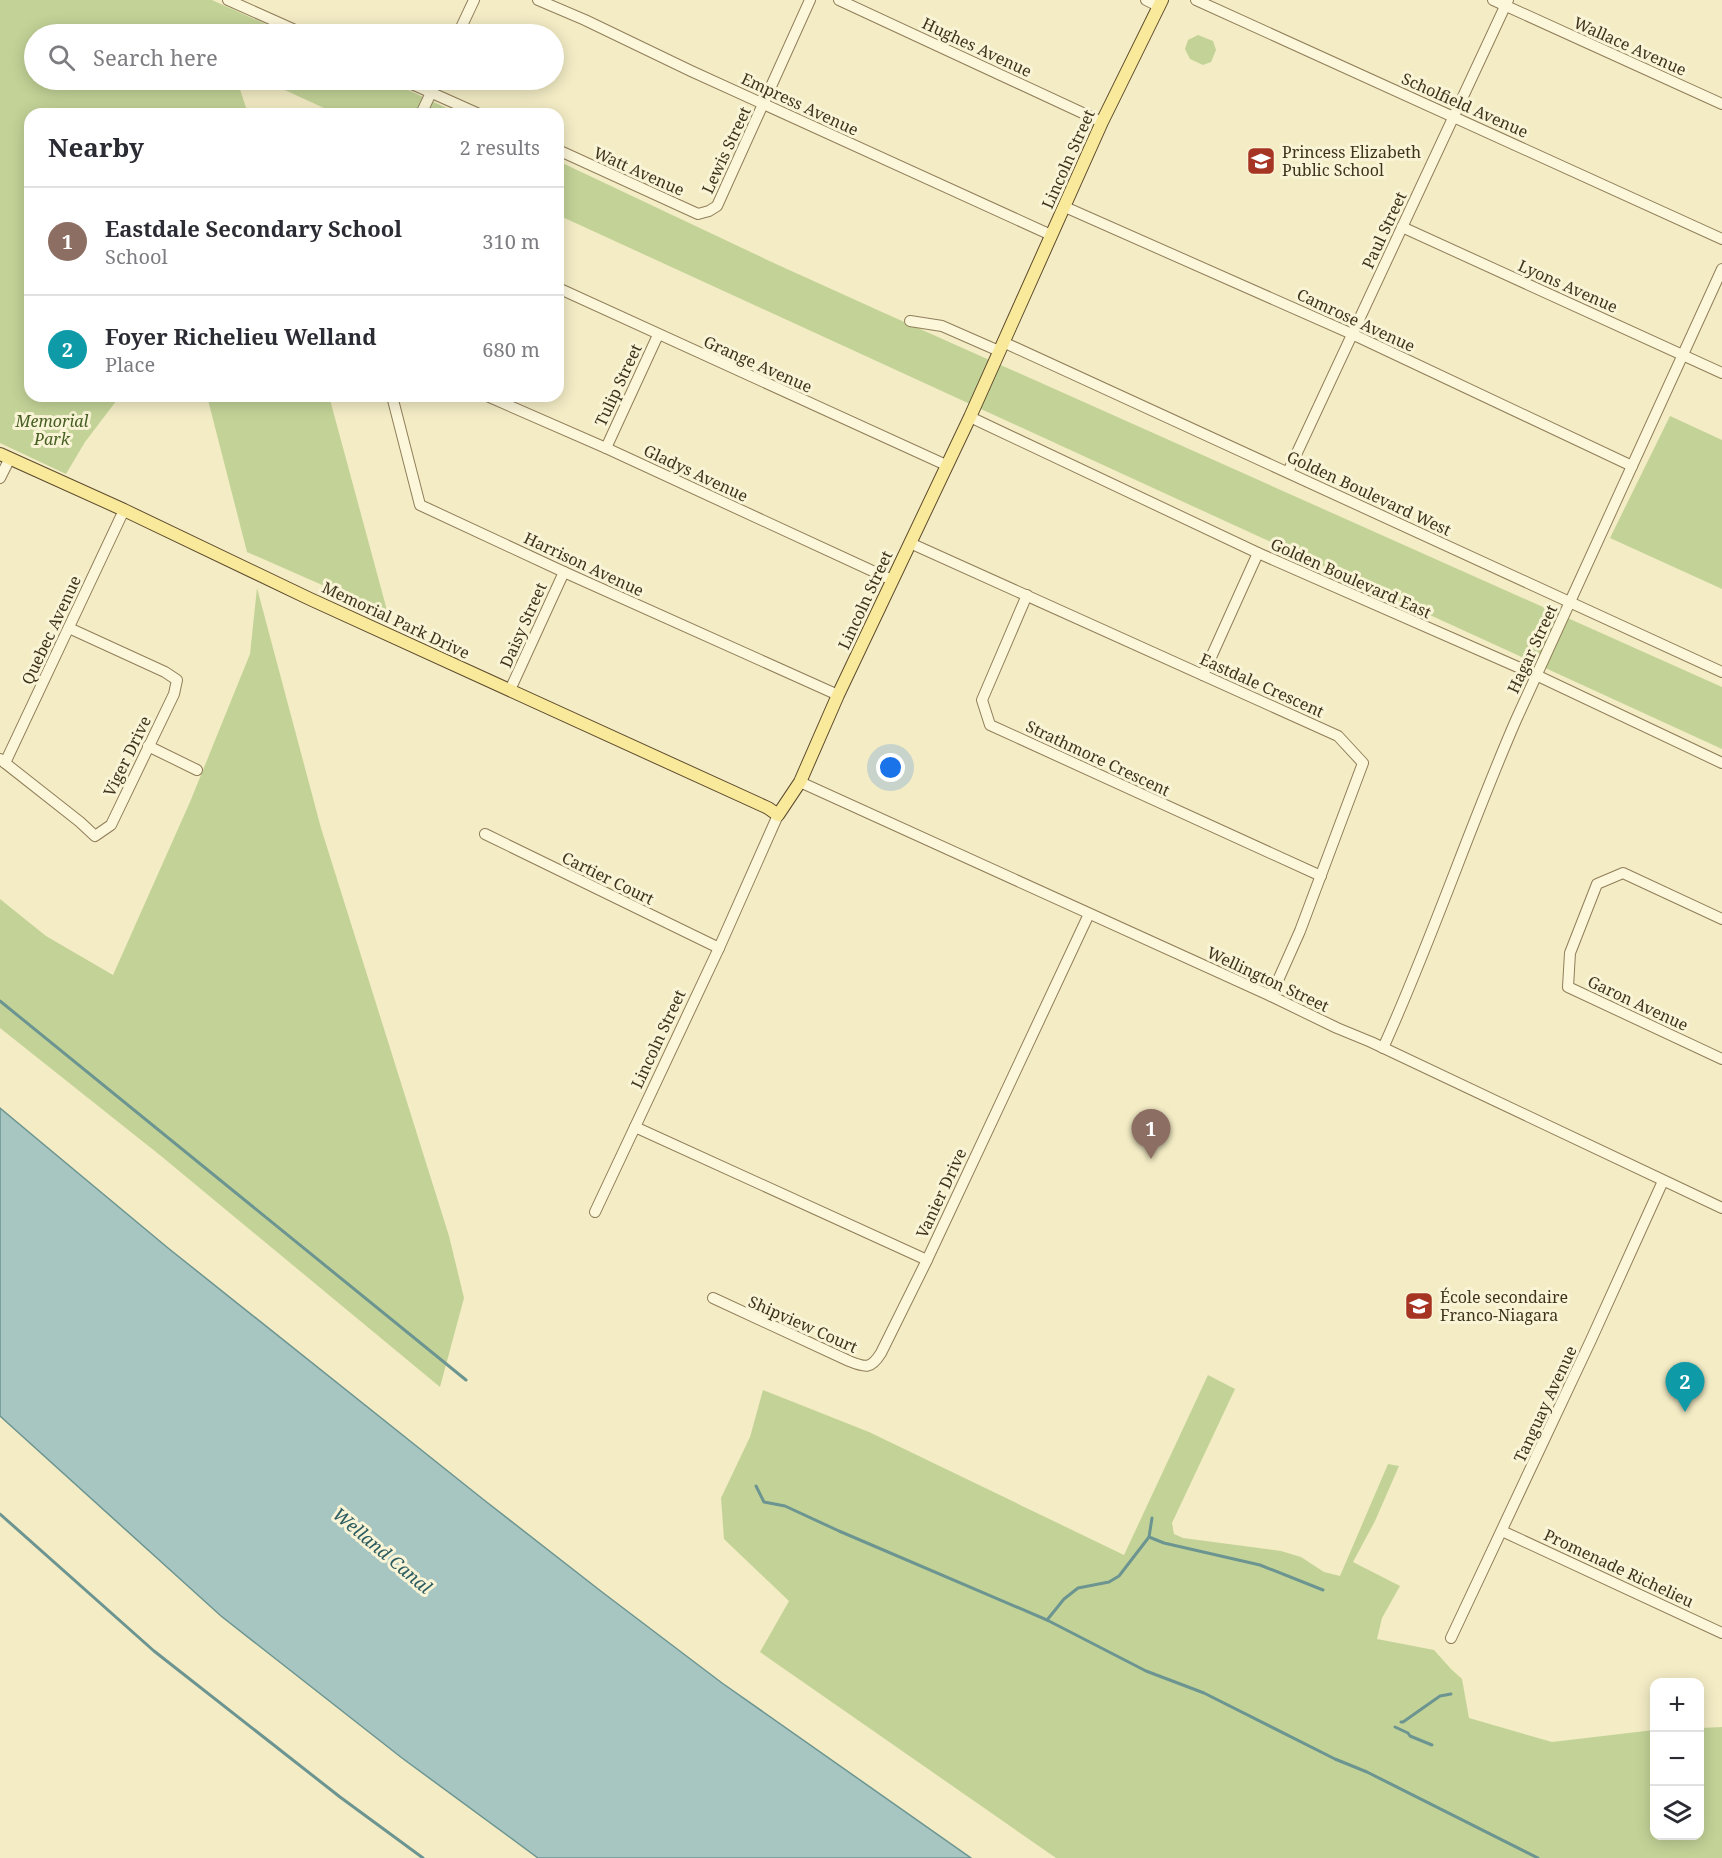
<!DOCTYPE html>
<html lang="en">
<head>
<meta charset="utf-8">
<style>
  :root { --surface:#fff; --page:#f2f2f3; --text:#2b2b33; --muted:#7c7c81; --line:#e1e1e2; --accent:#a63422 }
  body { margin:0; font-family:"Noto Serif",serif; background:var(--page); color:var(--text) }
  .controls { position:absolute; right:18px; bottom:18px; display:grid; overflow:hidden; border-radius:12px; box-shadow:0 3px 15px #0003 }
  .controls button { width:54px; height:54px; display:grid; place-items:center; padding:0; border:0; border-bottom:2px solid var(--line); background:var(--surface); color:var(--text); font:30px sans-serif }
  .you { position:absolute; left:891px; top:768px; width:21px; height:21px; margin:-15px; border:4px solid #fff; border-radius:50%; background:#1a73e8; box-shadow:0 0 0 9px #1a73e833 }
  .badge { display:grid; place-items:center; width:39px; height:39px; border-radius:50%; background:var(--accent); color:#fff; font-size:20px; font-weight:700 }
  .pin { position:absolute; translate:-50% -50px; filter:drop-shadow(0 2px 3px #0008) }
  .pin::after { content:''; position:absolute; top:32px; width:21px; height:18px; background:inherit; clip-path:polygon(0 0,100% 0,50% 100%) }
  .list { margin:0; padding:0; list-style:none }
  h2 { display:flex; justify-content:space-between; align-items:center; height:78px; margin:0; padding:0 24px; font-size:26px }
  h2 small { font-size:20px; font-weight:400; color:var(--muted) }
  .list li { display:grid; grid-template-columns:39px 1fr auto; gap:18px; align-items:center; box-sizing:border-box; height:108px; padding:0 24px; border-top:2px solid var(--line) }
  .list b { display:block; font-size:22px; white-space:nowrap }
  .list p { margin:0; font-size:20px; white-space:nowrap; color:var(--muted) }
  .list em { font-size:20px; font-style:normal; color:var(--muted) }
  .icon { flex:none; width:33px; height:33px; fill:none; stroke:currentColor; stroke-width:2; stroke-linecap:round; stroke-linejoin:round }
  .map { position:relative; flex:none; width:1722px; height:1858px; overflow:hidden }
  .search { position:absolute; background:var(--surface); box-shadow:0 3px 15px #0003; left:24px; top:24px; width:540px; height:66px; display:flex; align-items:center; gap:15px; box-sizing:border-box; padding:0 21px; border-radius:33px; color:var(--muted); font-size:22px }
  .panel { position:absolute; background:var(--surface); box-shadow:0 3px 15px #0003; left:24px; top:108px; width:540px; height:294px; border-radius:18px }
  .map>svg:first-child { display:block }
</style>
</head>
<body>
<div class="map">
<svg width="1722" height="1858" viewBox="0 0 1722 1858">
  <rect width="100%" height="100%" fill="#f3ecc5"/>
  <g fill="#c3d397">
    <path d="M0,0H212L288,34H34V80H237L248,114H30V396H120L85,442L66,474L0,443Z"/>
    <path d="M1198,35L1213,41L1216,50L1211,62L1203,65L1190,59L1185,49L1188,40Z"/>
    <path d="M263,80H387L459,114H337Z"/>
    <path d="M558,161L776,264L882,312L1722,687V749L558,215Z"/>
    <path d="M207,396H329L388,614L247,552Z"/>
    <path d="M1670,416L1722,440V589L1610,538Z"/>
    <path d="M257,588L321,828L449,1236L464,1298L440,1387L161,1156L0,1028V899L46,936L113,975L190,802L250,654Z"/>
    <path d="M1208,1375L1235,1389L1172,1523L1174,1534L1183,1538L1281,1551L1301,1557L1324,1572L1340,1576L1388,1464L1399,1466L1375,1521L1353,1562L1400,1586L1382,1618L1377,1639L1434,1650L1451,1669L1462,1679L1469,1718L1552,1742L1654,1730V1836H1700V1728L1722,1727V1858H1056L760,1652L789,1601L724,1539L721,1498L750,1437L763,1390L869,1432L1124,1555Z"/>
  </g>
  <path fill="#a7c6c1" stroke="#6c9591" stroke-width="1.5" d="M0,1108L168,1248L484,1500L602,1592L722,1683L971,1858H538L402,1758L221,1616L0,1416Z"/>
  <g fill="none" stroke-linecap="round" stroke-linejoin="round">
    <g stroke="#6c9591" stroke-width="3">
      <path d="M0,1001L466,1380"/>
      <path d="M756,1486L764,1502L785,1506L839,1531L1047,1620L1146,1671L1204,1693L1335,1759L1367,1772L1538,1858"/>
      <path d="M0,1514L154,1651L340,1797L423,1858"/>
      <path d="M1149,1537L1164,1543L1260,1565L1323,1590"/>
      <path d="M1047,1620L1064,1599L1078,1588L1109,1582L1119,1576L1149,1537L1152,1518"/>
      <path d="M1401,1722H1403L1440,1696L1451,1694"/>
      <path d="M1395,1727L1408,1733L1410,1736L1432,1745"/>
    </g>
    <g stroke="#907e59" stroke-width="12">
      <g id="minor">
        <path d="M228,0L304,34"/>
        <path d="M538,0L585,20L691,71L1051,235"/>
        <path d="M839,0L1102,122"/>
        <path d="M1146,0L1158,6"/>
        <path d="M1196,0L1722,239"/>
        <path d="M1493,0L1722,104"/>
        <path d="M458,34L474,0"/>
        <path d="M403,80L479,114"/>
        <path d="M421,114L437,80"/>
        <path d="M558,150L698,214L709,211L717,206L810,0"/>
        <path d="M1065,207L1352,334L1632,466"/>
        <path d="M1402,227L1722,373"/>
        <path d="M558,288L946,465"/>
        <path d="M910,321L942,326L999,351"/>
        <path d="M1003,342L1722,672"/>
        <path d="M392,396L420,505L564,572L838,695"/>
        <path d="M487,396L606,448L892,580"/>
        <path d="M970,417L1258,553L1536,675L1722,763"/>
        <path d="M606,448L658,335"/>
        <path d="M1288,472L1508,0"/>
        <path d="M0,478L10,458"/>
        <path d="M910,543L1338,736L1363,763L1300,931L1271,996"/>
        <path d="M1027,595L982,700L990,725L1321,876"/>
        <path d="M1203,675L1258,553"/>
        <path d="M510,690L564,572"/>
        <path d="M148,746L197,770"/>
        <path d="M0,759L80,822L95,836L111,825L174,694L177,680L165,672L69,628"/>
        <path d="M5,763L124,510"/>
        <path d="M800,782L1271,996L1337,1028L1371,1042L1722,1208"/>
        <path d="M485,834L719,948"/>
        <path d="M1722,919L1623,873L1597,884L1570,953L1568,987L1722,1059"/>
        <path d="M1383,1048C1432,940 1469,828 1516,720L1722,269"/>
        <path d="M635,1127L927,1260L1089,914"/>
        <path d="M595,1212L719,948L778,815"/>
        <path d="M713,1298L849,1361C866,1368 871,1369 881,1353L927,1260"/>
        <path d="M1502,1531L1722,1633"/>
        <path d="M1451,1638L1591,1340L1663,1181"/>
      </g>
    </g>
    <g stroke="#5e4b2d" stroke-width="14">
      <path id="major" d="M0,454L124,510L310,599L768,808L778,815L800,782L838,695L970,417L1102,122L1162,0"/>
    </g>
    <use href="#minor" stroke="#fcf7da" stroke-width="10"/>
    <use href="#major" stroke="#f9e99a" stroke-width="12"/>
  </g>
  <defs>
    <g id="school-square" transform="scale(1.5)"><rect x="-9" y="-9" width="18" height="18" rx="4" fill="#a63422" stroke="#f9f4d6"/><path d="M0-5L7-2L0 1L-7-2ZM-4 1L0 2.5L4 1V4Q0 6-4 4Z" fill="#fff"/></g>
  </defs>
  <g fill-rule="evenodd">
    <use href="#school-square" x="1261" y="161"/>
    <use href="#school-square" x="1419" y="1306"/>
  </g>
  <g text-anchor="middle" stroke-width="6" stroke-linejoin="round" paint-order="stroke">
    <g font-size="16" fill="#3f331e" stroke="#f9f4d6">
      <text transform="translate(1630 46) rotate(24)" y="6">Wallace Avenue</text>
      <text transform="translate(977 47) rotate(25)" y="6">Hughes Avenue</text>
      <text transform="translate(800 104) rotate(25)" y="6">Empress Avenue</text>
      <text transform="translate(1465 105) rotate(24)" y="6">Scholfield Avenue</text>
      <text transform="translate(726 150) rotate(-65)" y="6">Lewis Street</text>
      <text transform="translate(1068 159) rotate(-66)" y="6">Lincoln Street</text>
      <text transform="translate(639 171) rotate(24)" y="6">Watt Avenue</text>
      <text transform="translate(1384 230) rotate(-65)" y="6">Paul Street</text>
      <text transform="translate(1568 286) rotate(24)" y="6">Lyons Avenue</text>
      <text transform="translate(1356 320) rotate(25)" y="6">Camrose Avenue</text>
      <text transform="translate(758 364) rotate(24)" y="6">Grange Avenue</text>
      <text transform="translate(618 385) rotate(-65)" y="6">Tulip Street</text>
      <text transform="translate(696 473) rotate(25)" y="6">Gladys Avenue</text>
      <text transform="translate(1369 493) rotate(25)" y="6">Golden Boulevard West</text>
      <text transform="translate(584 564) rotate(25)" y="6">Harrison Avenue</text>
      <text transform="translate(1351 578) rotate(24)" y="6">Golden Boulevard East</text>
      <text transform="translate(865 600) rotate(-65)" y="6">Lincoln Street</text>
      <text transform="translate(396 620) rotate(25)" y="6">Memorial Park Drive</text>
      <text transform="translate(523 625) rotate(-66)" y="6">Daisy Street</text>
      <text transform="translate(51 630) rotate(-65)" y="6">Quebec Avenue</text>
      <text transform="translate(1532 649) rotate(-65)" y="6">Hagar Street</text>
      <text transform="translate(1262 685) rotate(24)" y="6">Eastdale Crescent</text>
      <text transform="translate(127 756) rotate(-64)" y="6">Viger Drive</text>
      <text transform="translate(1098 758) rotate(25)" y="6">Strathmore Crescent</text>
      <text transform="translate(608 878) rotate(26)" y="6">Cartier Court</text>
      <text transform="translate(1268 979) rotate(25)" y="6">Wellington Street</text>
      <text transform="translate(1638 1003) rotate(25)" y="6">Garon Avenue</text>
      <text transform="translate(658 1039) rotate(-65)" y="6">Lincoln Street</text>
      <text transform="translate(941 1193) rotate(-65)" y="6">Vanier Drive</text>
      <text transform="translate(803 1324) rotate(24)" y="6">Shipview Court</text>
      <text transform="translate(1545 1404) rotate(-65)" y="6">Tanguay Avenue</text>
      <text transform="translate(1619 1568) rotate(25)" y="6">Promenade Richelieu</text>
    </g>
    <g font-size="16" fill="#3f331e" stroke="#f9f4d6" text-anchor="start">
      <text x="1282" y="158">Princess Elizabeth<tspan x="1282" dy="18">Public School</tspan></text>
      <text x="1440" y="1303">École secondaire<tspan x="1440" dy="18">Franco-Niagara</tspan></text>
    </g>
    <g font-size="16" font-style="italic" fill="#465e22" stroke="#f9f4d6">
      <text x="52" y="427">Memorial<tspan x="52" dy="18">Park</tspan></text>
    </g>
    <g font-size="18" font-style="italic" fill="#2c5c60" stroke="#f9f4d6">
      <text transform="translate(382 1551) rotate(40)" y="6">Welland Canal</text>
    </g>
  </g>
</svg>
<div class="controls">
<button>+</button>
<button>−</button>
<button><svg class="icon" aria-label="layers" viewBox="0 0 24 24"><path d="M12 4l9 5-9 5-9-5zM3 14l9 5 9-5"/></svg></button>
</div>
<div class="you"></div>
<div class="pin badge" style="left:1151px;top:1159px;background:#8d6e63">1</div>
<div class="pin badge" style="left:1685px;top:1412px;background:#0f9aa8">2</div>
<div class="search"><svg class="icon" aria-label="search" viewBox="0 0 24 24"><circle cx="10" cy="10" r="6"/><path d="M15 15l6 6"/></svg>Search here</div>
<section class="panel">
<h2>Nearby<small>2 results</small></h2>
<ul class="list">
<li><span class="badge" style="background:#8d6e63">1</span><div><b>Eastdale Secondary School</b><p>School</p></div><em>310 m</em></li>
<li><span class="badge" style="background:#0f9aa8">2</span><div><b>Foyer Richelieu Welland</b><p>Place</p></div><em>680 m</em></li>
</ul>
</section>
</div>
</body>
</html>
